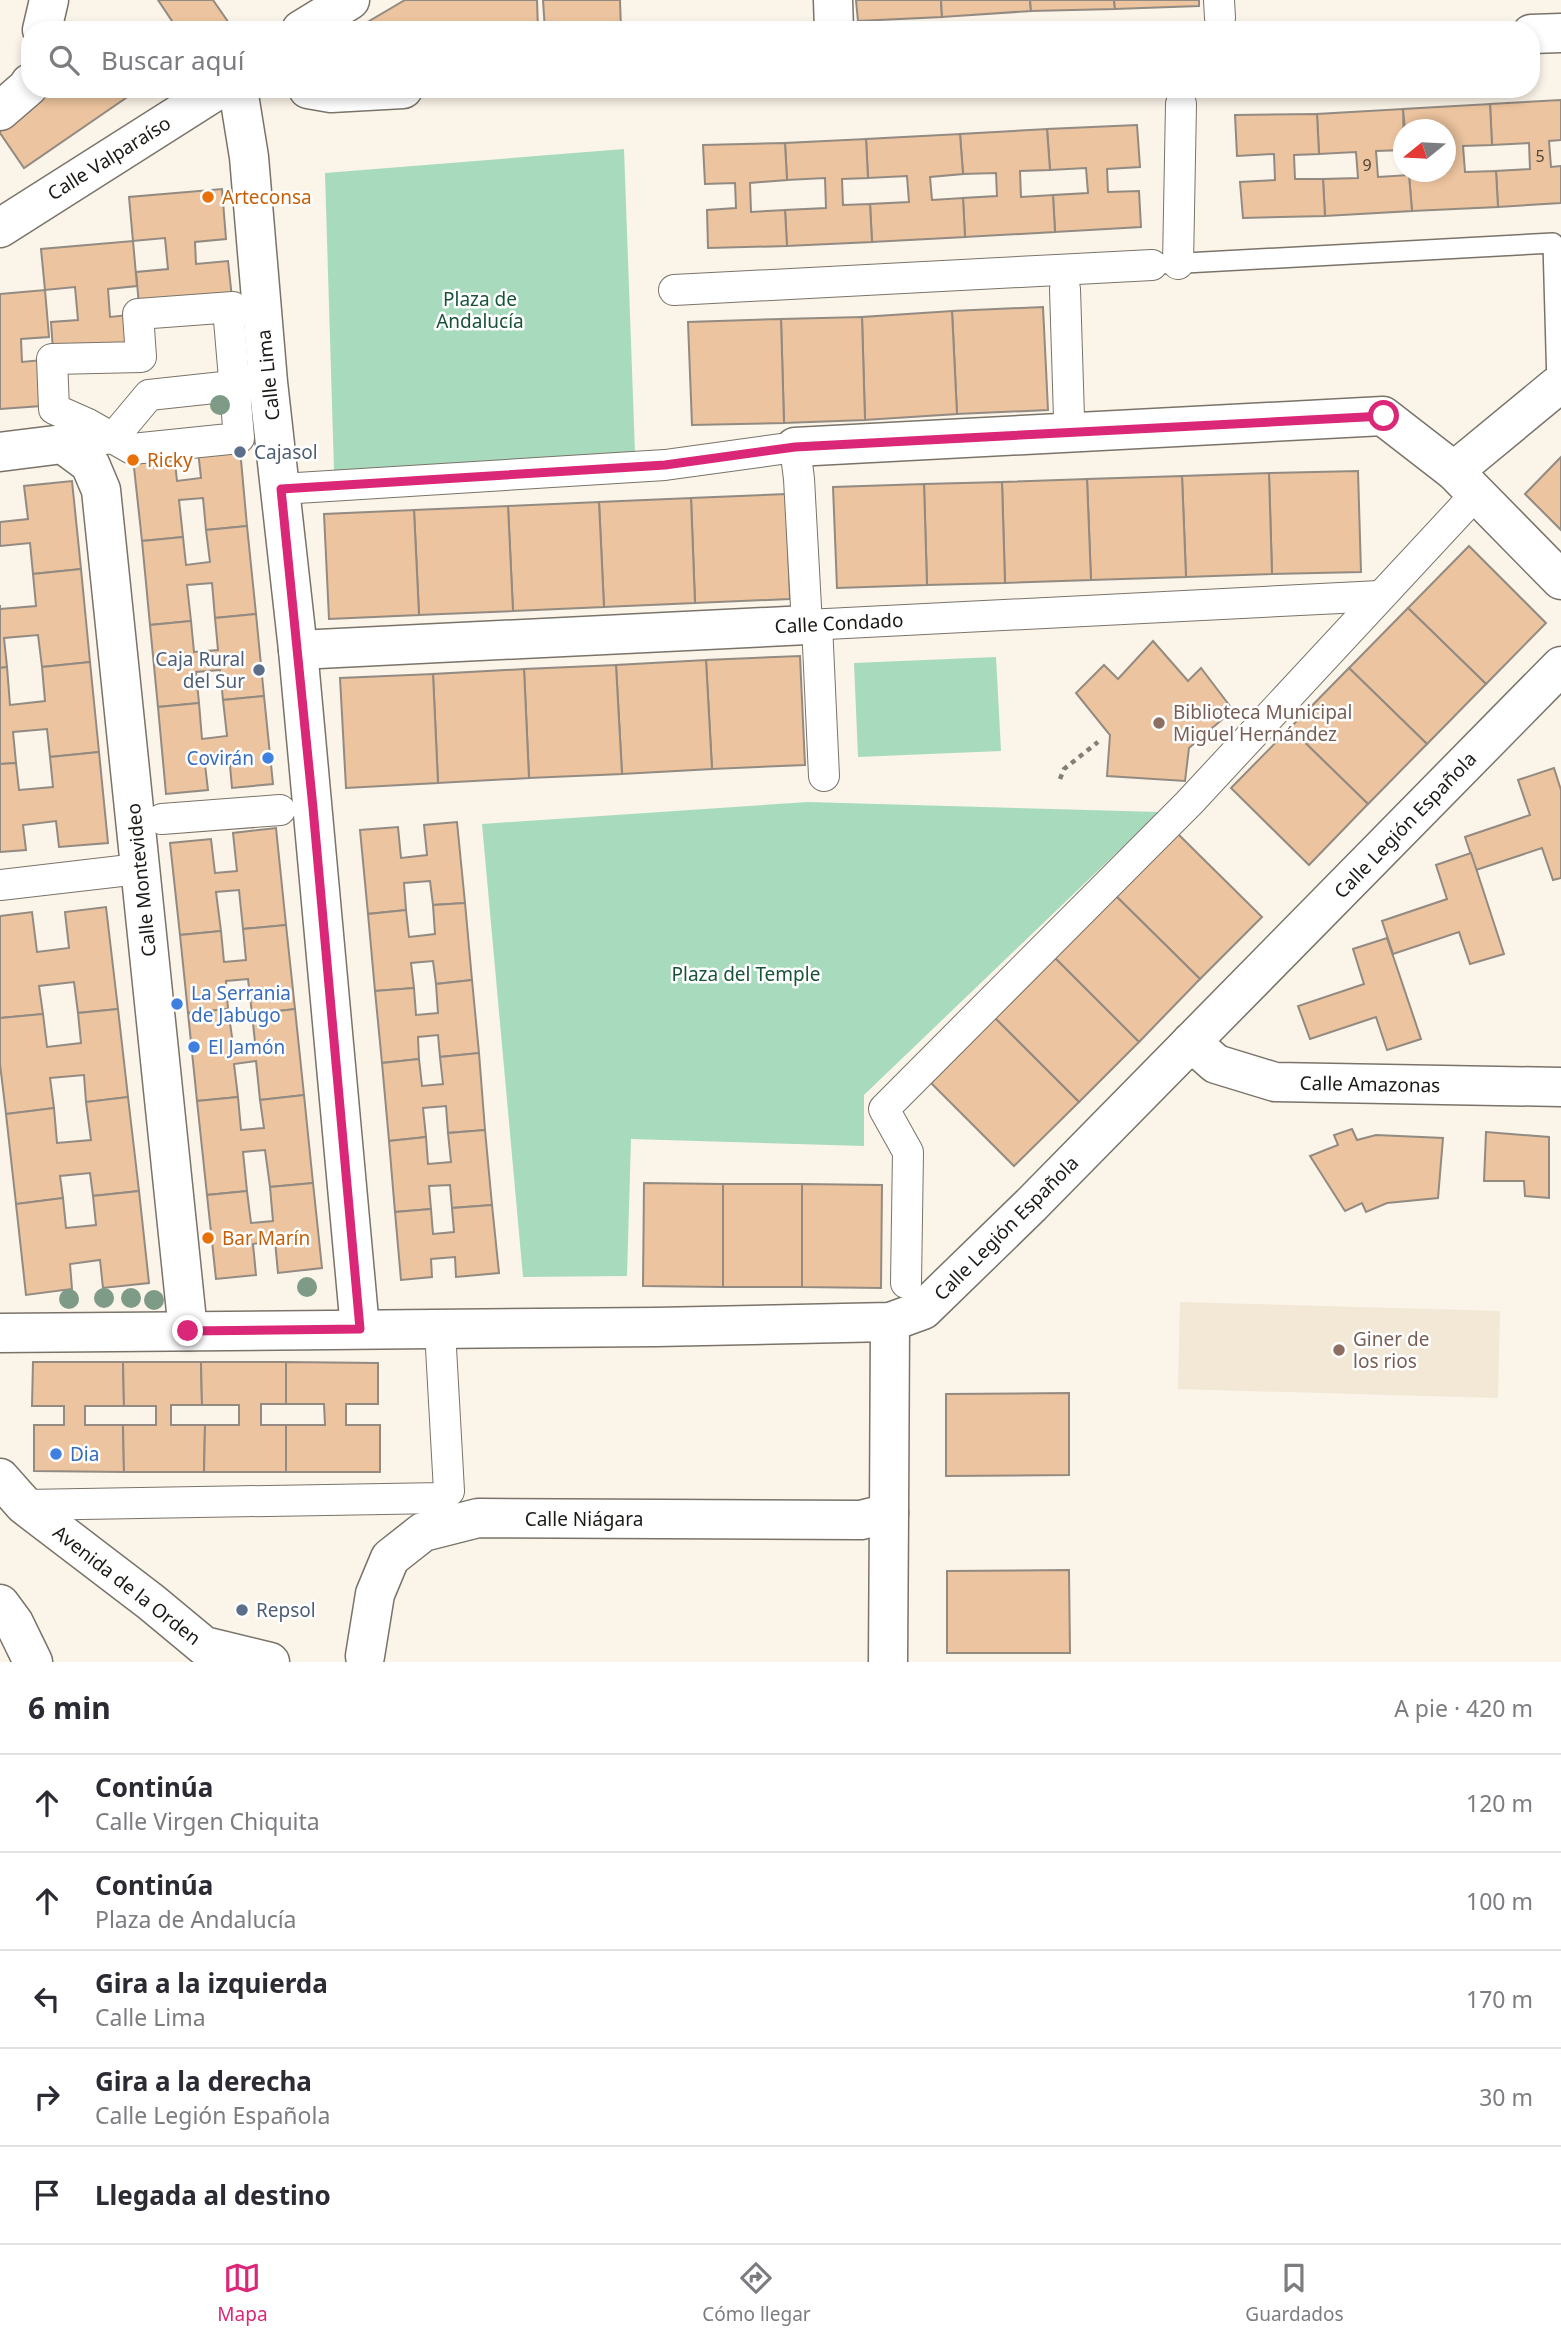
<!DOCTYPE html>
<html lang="es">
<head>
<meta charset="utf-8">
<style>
  :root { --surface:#fff; --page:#f7f7f7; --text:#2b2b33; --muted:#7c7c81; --line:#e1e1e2; --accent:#db2777 }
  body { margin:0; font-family:"Noto Sans",sans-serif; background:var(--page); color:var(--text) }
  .compass { position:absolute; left:1393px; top:119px; width:63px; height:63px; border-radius:50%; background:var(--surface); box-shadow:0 4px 10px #0003; rotate:252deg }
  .stop { position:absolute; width:21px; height:21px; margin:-16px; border:5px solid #db2777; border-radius:50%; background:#fff }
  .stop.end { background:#db2777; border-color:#fff; box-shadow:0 2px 7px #0008 }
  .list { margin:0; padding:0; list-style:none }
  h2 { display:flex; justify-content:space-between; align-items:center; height:91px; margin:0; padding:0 28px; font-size:30px }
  h2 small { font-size:23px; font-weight:400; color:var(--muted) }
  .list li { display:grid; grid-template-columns:46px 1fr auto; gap:21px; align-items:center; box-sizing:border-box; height:98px; padding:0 28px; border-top:2px solid var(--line) }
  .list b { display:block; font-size:26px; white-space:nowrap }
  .list p { margin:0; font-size:23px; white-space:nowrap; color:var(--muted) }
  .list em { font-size:23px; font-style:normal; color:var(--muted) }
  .icon { flex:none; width:38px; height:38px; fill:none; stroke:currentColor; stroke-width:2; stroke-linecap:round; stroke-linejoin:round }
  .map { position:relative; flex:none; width:1561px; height:1662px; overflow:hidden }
  .search { position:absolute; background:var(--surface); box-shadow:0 4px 10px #0003; left:21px; right:21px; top:21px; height:77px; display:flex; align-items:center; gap:18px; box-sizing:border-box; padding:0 24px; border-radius:28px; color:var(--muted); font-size:26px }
  .sheet { height:581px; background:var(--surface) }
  nav { display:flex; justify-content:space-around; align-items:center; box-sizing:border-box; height:98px; border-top:2px solid var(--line); background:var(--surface); font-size:19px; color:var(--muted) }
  nav a { display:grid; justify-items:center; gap:4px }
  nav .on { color:var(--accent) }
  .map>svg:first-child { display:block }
</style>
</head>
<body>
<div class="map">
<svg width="1561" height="1662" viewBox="0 0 1561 1662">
  <rect width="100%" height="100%" fill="#fbf4e9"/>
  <path fill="#f3e7d6" d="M1180,1302L1500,1311L1498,1398L1178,1389Z"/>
  <g fill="#a8dbbd">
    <path d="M624,149L635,453L334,471L325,173Z"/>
    <path d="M996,657L1001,751L858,757L854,663Z"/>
    <path d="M808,802L1159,812L864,1095V1146L631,1139L627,1276L523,1277L482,824Z"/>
  </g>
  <g fill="#ecc49f" stroke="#938a81" stroke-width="2">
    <path d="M158,0H213L231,26L226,30H178Z"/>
    <path d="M405,0H537L538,30H354Z"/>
    <path d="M543,0H620L621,30H545Z"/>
    <path d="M856,0H941L942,17L858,21Z"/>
    <path d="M941,0H1030L1031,11L942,17Z"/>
    <path d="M1030,0H1114L1115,9L1031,11Z"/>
    <path d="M1114,0H1199V6L1115,9Z"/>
    <path d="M49,89H139L24,168L0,133V123Z"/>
    <path d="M1561,100V140L1549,141L1551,167L1561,166V203L1498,207L1496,171L1530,169L1529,143L1492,145L1490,104Z"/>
    <path d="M1490,104L1492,145L1463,146L1465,172L1496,171L1498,207L1412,211L1409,175L1446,172V130H1405L1403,109Z"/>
    <path d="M1403,109L1404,150L1376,151L1378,177L1409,175L1412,211L1325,216L1323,179L1358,178L1356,152L1319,154L1317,114Z"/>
    <path d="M1317,114L1319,154L1294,155L1295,179H1323L1325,216L1243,218L1240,182L1275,180L1274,154L1237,156L1235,115Z"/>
    <path d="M1137,125L1140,167L1107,169L1108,192L1139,191L1141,227L1055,232L1053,195L1088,193L1086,168L1050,170L1047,129Z"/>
    <path d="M1047,129L1050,170L1020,171L1021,197L1053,195L1055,232L965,237L963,198L997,196L996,173L963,174L960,134Z"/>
    <path d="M960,134L963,174L930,177L932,200L963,198L965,237L872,242L870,204L909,202L907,176L868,178L866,139Z"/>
    <path d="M866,139L868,178L842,179L843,205L870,204L872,242L787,246L785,210L826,208L825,178L787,180L785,143Z"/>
    <path d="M785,143L787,180L750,183L751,212L785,210L787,246L708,248L707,210L736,208L735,183L705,184L703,145Z"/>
    <path d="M222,189L226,239L195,242L196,264L228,261L233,307L140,316L136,272L168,269L165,238L133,241L129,197Z"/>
    <path d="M133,241L137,286L108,289L110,317L138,314L141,357L54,365L51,322L78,320L75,287L45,290L41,249Z"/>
    <path d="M45,290L49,337L21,339L22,362L52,359L55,405L0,409V294Z"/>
    <path d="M1043,307L1048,410L957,414L952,311Z"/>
    <path d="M952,311L957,414L865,420L862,317Z"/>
    <path d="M862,317L865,420L784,423L781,319Z"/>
    <path d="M781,319L784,423L692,425L688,322Z"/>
    <path d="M239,438L247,526L206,530L203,498L179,500L183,537L142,541L132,449L173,444L177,481L201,478L197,442Z"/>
    <path d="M1561,457V530L1525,494Z"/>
    <path d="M1358,471L1361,572L1272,574L1269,473Z"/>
    <path d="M1269,473L1272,574L1186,577L1182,476Z"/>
    <path d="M1182,476L1186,577L1091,580L1087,479Z"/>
    <path d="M1087,479L1091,580L1005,583L1002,482Z"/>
    <path d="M72,481L81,569L33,574L30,543L0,546V522L28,519L24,486Z"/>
    <path d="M1002,482L1005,583L927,585L924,484Z"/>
    <path d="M924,484L927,585L837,588L833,487Z"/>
    <path d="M786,494L790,599L695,603L691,498Z"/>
    <path d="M691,498L695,603L604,607L599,502Z"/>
    <path d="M599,502L604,607L513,611L508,506Z"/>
    <path d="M508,506L513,611L419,615L414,510Z"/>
    <path d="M414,510L419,615L329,619L324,514Z"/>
    <path d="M247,526L256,614L215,618L212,583L187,585L191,621L150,625L142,541L183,537L186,565L210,562L206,530Z"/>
    <path d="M1469,546L1546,623L1486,684L1408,608Z"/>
    <path d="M81,569L90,662L42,667L38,635L4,638L7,667L0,668V605V609L36,606L33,574Z"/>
    <path d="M1408,608L1486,684L1427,744L1349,668Z"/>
    <path d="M256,614L264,696L223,700L220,670L196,672L199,703L158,707L150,625L191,621L194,652L218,650L215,618Z"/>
    <path d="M1153,641L1188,681L1201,668L1233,710L1189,748L1185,781L1107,776L1110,735L1076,693L1104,665L1118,679Z"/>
    <path d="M800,656L805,765L712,769L706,660Z"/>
    <path d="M706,660L712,769L622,774L616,665Z"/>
    <path d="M90,662L99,752L50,757L47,729L13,732L16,763L0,764V668L7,667L10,705L45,701L42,667Z"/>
    <path d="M616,665L622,774L529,778L524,669Z"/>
    <path d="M1349,668L1427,744L1368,804L1290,728Z"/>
    <path d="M524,669L529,778L438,783L433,674Z"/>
    <path d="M433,674L438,783L346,788L340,678Z"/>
    <path d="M264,696L273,784L232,788L229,754L204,756L208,790L166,794L158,707L199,703L202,739L227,736L223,700Z"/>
    <path d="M1290,728L1368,804L1309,865L1231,788Z"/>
    <path d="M99,752L108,843L59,847L56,821L23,825L26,850L0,852V764L16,763L19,790L53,787L50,757Z"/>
    <path d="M1554,768L1561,790V878L1553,880L1542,848L1476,870L1465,837L1530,815L1518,780Z"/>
    <path d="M457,822L465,903L433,905L430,881L404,883L406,910L368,914L360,830L398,827L401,858L427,855L424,825Z"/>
    <path d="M276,828L286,925L243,929L239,890L216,892L221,931L180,935L170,843L211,839L215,873L237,871L233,833Z"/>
    <path d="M1178,834L1262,917L1200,979L1116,896Z"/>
    <path d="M1471,853L1504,954L1470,964L1459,932L1393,954L1382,921L1447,899L1436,865Z"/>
    <path d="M1116,896L1200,979L1139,1042L1055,958Z"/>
    <path d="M465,903L472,980L436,984L433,961L411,963L414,988L375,991L368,914L406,910L409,937L435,934L433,905Z"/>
    <path d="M106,907L118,1009L78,1013L74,982L39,986L43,1014L0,1018V916L32,912L37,952L69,948L65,912Z"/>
    <path d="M286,925L295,1009L252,1014L248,979L226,981L228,1009L188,1013L180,935L221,931L224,962L246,960L243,929Z"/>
    <path d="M1387,938L1421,1039L1387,1050L1376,1017L1310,1039L1298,1006L1364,984L1353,949Z"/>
    <path d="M1055,958L1139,1042L1079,1102L995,1018Z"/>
    <path d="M472,980L479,1053L440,1057L438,1035L418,1037L419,1059L382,1063L375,991L414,988L416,1015L438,1013L436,984Z"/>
    <path d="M118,1009L128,1097L86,1102L84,1075L50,1078L54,1108L6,1114L0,1064V1018L43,1014L47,1047L81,1043L78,1013Z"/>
    <path d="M228,1009L233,1044L255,1042L252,1014L295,1009L304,1095L260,1100L256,1061L234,1064L238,1097L197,1101L188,1013Z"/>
    <path d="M995,1018L1079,1102L1014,1166L931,1083Z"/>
    <path d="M479,1053L485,1130L448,1133L446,1106L423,1108L426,1137L389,1141L382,1063L419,1059L422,1086L443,1084L440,1057Z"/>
    <path d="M304,1095L313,1183L270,1187L265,1150L243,1152L247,1191L207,1195L197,1101L238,1097L241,1130L264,1128L260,1100Z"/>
    <path d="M128,1097L139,1191L93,1196L90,1173L60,1176L63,1198L16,1204L6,1114L54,1108L57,1143L91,1140L86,1102Z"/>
    <path d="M1352,1129L1357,1140L1376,1135L1443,1138L1438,1198L1387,1203L1366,1212L1362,1203L1345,1211L1310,1156L1338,1145L1334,1135Z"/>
    <path d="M485,1130L492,1205L452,1208L450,1185L429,1186L431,1209L395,1212L389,1141L426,1137L428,1164L451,1162L448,1133Z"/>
    <path d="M1486,1132L1549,1137V1198L1525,1196L1524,1181H1484Z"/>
    <path d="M313,1183L322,1268L278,1273L275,1241L253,1244L256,1275L216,1279L207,1195L247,1191L251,1223L273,1221L270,1187Z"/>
    <path d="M644,1183L723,1184V1287L643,1286Z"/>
    <rect x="723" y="1184" width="79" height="103"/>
    <path d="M802,1184L882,1185L881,1288L802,1287Z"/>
    <path d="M139,1191L149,1283L103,1288L100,1260L70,1264L72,1289L26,1295L16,1204L63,1198L66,1228L96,1225L93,1196Z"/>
    <path d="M492,1205L499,1273L456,1277L455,1257L431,1259L432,1277L401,1280L395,1212L431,1209L433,1234L454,1232L452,1208Z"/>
    <path d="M33,1362H123L124,1406H85V1425H123L124,1472L34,1471V1425H64V1406H32Z"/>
    <path d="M123,1362H201L202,1405H171V1425H205L204,1472H124L123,1425H156V1406H124Z"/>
    <path d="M201,1362H286V1404H261V1425H286V1472H204L205,1425H239V1405H202Z"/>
    <path d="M286,1362L378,1363V1404H346V1425H380V1472H286V1425H325L324,1404H286Z"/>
    <path d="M1069,1393V1475L946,1476V1394Z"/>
    <path d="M1069,1570L1070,1653H947V1571Z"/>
  </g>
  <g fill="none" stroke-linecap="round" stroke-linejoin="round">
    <g stroke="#797369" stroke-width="22">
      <path id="service" d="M1167,264L1553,243L1557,386"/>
    </g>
    <g stroke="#797369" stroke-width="32">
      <g id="pedestrian">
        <path d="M1219,0L1220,18"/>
        <path d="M1178,264L1181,104"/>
        <path d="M1065,289L1069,418"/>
        <path d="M674,290L1152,265"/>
        <path d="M233,307L229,320L239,438L132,449L88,424L54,409L52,359L141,357L138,314Z"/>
        <path d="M95,440L113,438L149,395L251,384"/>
        <path d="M281,489L665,465L795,447L799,479L807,625L1380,596"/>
        <path d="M817,624L824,776"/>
        <path d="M162,819L280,810"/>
        <path d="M0,885L121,871"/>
        <path d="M906,1283L908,1152L884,1109L1189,803L1476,494"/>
        <path d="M24,1505L442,1498L449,1491L440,1330"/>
      </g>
    </g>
    <g stroke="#797369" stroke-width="41">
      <g id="minor">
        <path d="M833,0L834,30"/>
        <path d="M42,30L49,0"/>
        <path d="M238,89L249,157L268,382L298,650L360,1329"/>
        <path d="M0,111L29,86L30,83"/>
        <path d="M795,447L1383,416L1454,471L1561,580"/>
        <path d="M0,452L63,444L90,464L101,490L188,1331"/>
        <path d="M1454,471L1557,386"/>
        <path d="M298,650L807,625"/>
        <path d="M1191,1042L1216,1064L1275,1082L1561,1087"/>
        <path d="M888,1662L889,1513"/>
      </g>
    </g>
    <g stroke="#797369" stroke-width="41">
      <g id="tertiary">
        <path d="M301,30L350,0"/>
        <path d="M1531,34L1561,33"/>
        <path d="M308,89L331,93L403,89"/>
        <path d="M0,228L219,89"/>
        <path d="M0,1333L656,1327L890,1322L923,1310L1031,1205L1561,666"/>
        <path d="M0,1478L24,1505L151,1602L204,1646L270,1662"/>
        <path d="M365,1656L375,1594L390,1558L423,1532L478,1518L861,1520L889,1513L890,1322"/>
      </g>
    </g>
    <g stroke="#797369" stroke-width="41">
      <path id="trunk" d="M0,1604L14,1623L33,1662"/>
    </g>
    <path stroke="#837f78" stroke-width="4.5" stroke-dasharray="5 5" stroke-linecap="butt" d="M1060,779L1064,769L1098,742"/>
    <use href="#service" stroke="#fff" stroke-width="19"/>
    <use href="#pedestrian" stroke="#fff" stroke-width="30"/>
    <use href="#minor" stroke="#fff" stroke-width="38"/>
    <use href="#tertiary" stroke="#fff" stroke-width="38"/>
    <use href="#trunk" stroke="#fff" stroke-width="38"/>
  </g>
  <g fill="#7e9b87">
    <circle cx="220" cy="405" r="10"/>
    <circle cx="307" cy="1287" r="10"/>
    <circle cx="104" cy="1298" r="10"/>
    <circle cx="131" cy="1298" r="10"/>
    <circle cx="69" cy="1299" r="10"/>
    <circle cx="154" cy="1300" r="10"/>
  </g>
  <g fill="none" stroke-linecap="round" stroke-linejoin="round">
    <path stroke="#db2777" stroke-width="9" d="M188,1331L360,1329L313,808L281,489L665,465L795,447L1384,416"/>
  </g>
  <g fill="#e8710a" stroke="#fff" stroke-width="2.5">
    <circle cx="208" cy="197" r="7"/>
    <circle cx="133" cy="460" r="7"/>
    <circle cx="208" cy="1238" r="7"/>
  </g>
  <g fill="#5c6f8a" stroke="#fff" stroke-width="2.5">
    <circle cx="240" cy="452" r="7"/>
    <circle cx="259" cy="670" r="7"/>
    <circle cx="242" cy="1610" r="7"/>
  </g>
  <g fill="#8d6e63" stroke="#fff" stroke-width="2.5">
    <circle cx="1159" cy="723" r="7"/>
    <circle cx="1339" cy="1350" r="7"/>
  </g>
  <g fill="#3f7fe0" stroke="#fff" stroke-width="2.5">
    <circle cx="268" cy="758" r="7"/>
    <circle cx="177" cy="1004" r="7"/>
    <circle cx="194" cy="1047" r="7"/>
    <circle cx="56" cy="1454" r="7"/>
  </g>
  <g text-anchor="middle" stroke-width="5" stroke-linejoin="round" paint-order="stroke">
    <g font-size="16" fill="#504438">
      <text x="1540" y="162">5</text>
      <text x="1367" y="171">9</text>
    </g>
    <g font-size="19" fill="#1c1a16" stroke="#fff">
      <text transform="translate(109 158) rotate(-32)" y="7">Calle Valparaíso</text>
      <text transform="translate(268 375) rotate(-96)" y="7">Calle Lima</text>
      <text transform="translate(839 623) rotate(-3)" y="7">Calle Condado</text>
      <text transform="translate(1405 825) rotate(-46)" y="7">Calle Legión Española</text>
      <text transform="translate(141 880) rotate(-96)" y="7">Calle Montevideo</text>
      <text transform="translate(1370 1084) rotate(1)" y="7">Calle Amazonas</text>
      <text transform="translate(1006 1228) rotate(-45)" y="7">Calle Legión Española</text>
      <text x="584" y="1526">Calle Niágara</text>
      <text transform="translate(127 1585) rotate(38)" y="7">Avenida de la Orden</text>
    </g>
    <g font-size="19" fill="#c56008" stroke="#fff" text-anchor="start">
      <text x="222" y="204">Arteconsa</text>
      <text x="147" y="467">Ricky</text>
      <text x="222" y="1245">Bar Marín</text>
    </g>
    <g font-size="19" fill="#185337" stroke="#fff">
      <text x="480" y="306">Plaza de<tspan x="480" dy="22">Andalucía</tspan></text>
      <text x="746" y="981">Plaza del Temple</text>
    </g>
    <g font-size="19" fill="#4e5e75" stroke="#fff" text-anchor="start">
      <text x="254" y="459">Cajasol</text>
      <text x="245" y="666" text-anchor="end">Caja Rural<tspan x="245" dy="22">del Sur</tspan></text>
      <text x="256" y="1617">Repsol</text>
    </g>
    <g font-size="19" fill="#785e54" stroke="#fff" text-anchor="start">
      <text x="1173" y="719">Biblioteca Municipal<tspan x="1173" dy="22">Miguel Hernández</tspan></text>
      <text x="1353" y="1346">Giner de<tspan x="1353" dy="22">los rios</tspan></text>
    </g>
    <g font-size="19" fill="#366cbe" stroke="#fff" text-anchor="start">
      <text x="254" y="765" text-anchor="end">Covirán</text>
      <text x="191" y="1000">La Serrania<tspan x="191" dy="22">de Jabugo</tspan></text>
      <text x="208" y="1054">El Jamón</text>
      <text x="70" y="1461">Dia</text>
    </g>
  </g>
</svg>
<svg class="compass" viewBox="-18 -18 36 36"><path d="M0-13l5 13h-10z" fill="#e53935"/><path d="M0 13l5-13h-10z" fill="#7c7c81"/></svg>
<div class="stop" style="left:1384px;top:416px"></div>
<div class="stop end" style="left:188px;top:1331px"></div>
<div class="search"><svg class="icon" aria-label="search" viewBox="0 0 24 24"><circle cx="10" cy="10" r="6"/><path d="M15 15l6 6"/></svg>Buscar aquí</div>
</div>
<section class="sheet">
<h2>6 min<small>A pie · 420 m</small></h2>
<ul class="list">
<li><svg class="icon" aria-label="ahead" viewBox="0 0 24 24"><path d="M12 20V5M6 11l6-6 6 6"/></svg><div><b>Continúa</b><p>Calle Virgen Chiquita</p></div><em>120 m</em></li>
<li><svg class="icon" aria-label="ahead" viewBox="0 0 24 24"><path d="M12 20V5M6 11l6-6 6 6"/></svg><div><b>Continúa</b><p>Plaza de Andalucía</p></div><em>100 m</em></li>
<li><svg class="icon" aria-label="left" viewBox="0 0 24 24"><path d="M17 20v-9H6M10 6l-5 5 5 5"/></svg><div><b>Gira a la izquierda</b><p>Calle Lima</p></div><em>170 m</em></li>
<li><svg class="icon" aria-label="right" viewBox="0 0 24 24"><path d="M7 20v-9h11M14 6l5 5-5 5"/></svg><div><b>Gira a la derecha</b><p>Calle Legión Española</p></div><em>30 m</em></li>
<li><svg class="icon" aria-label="arrive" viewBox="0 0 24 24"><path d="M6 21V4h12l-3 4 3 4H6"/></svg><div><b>Llegada al destino</b></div></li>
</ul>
</section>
<nav>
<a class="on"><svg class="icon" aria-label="map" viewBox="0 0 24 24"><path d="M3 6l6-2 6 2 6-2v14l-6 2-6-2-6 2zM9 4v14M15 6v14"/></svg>Mapa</a>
<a><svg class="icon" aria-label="directions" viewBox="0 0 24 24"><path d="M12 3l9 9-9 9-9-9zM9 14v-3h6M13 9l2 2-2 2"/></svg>Cómo llegar</a>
<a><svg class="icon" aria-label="saved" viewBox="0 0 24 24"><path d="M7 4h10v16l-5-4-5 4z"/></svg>Guardados</a>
</nav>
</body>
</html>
